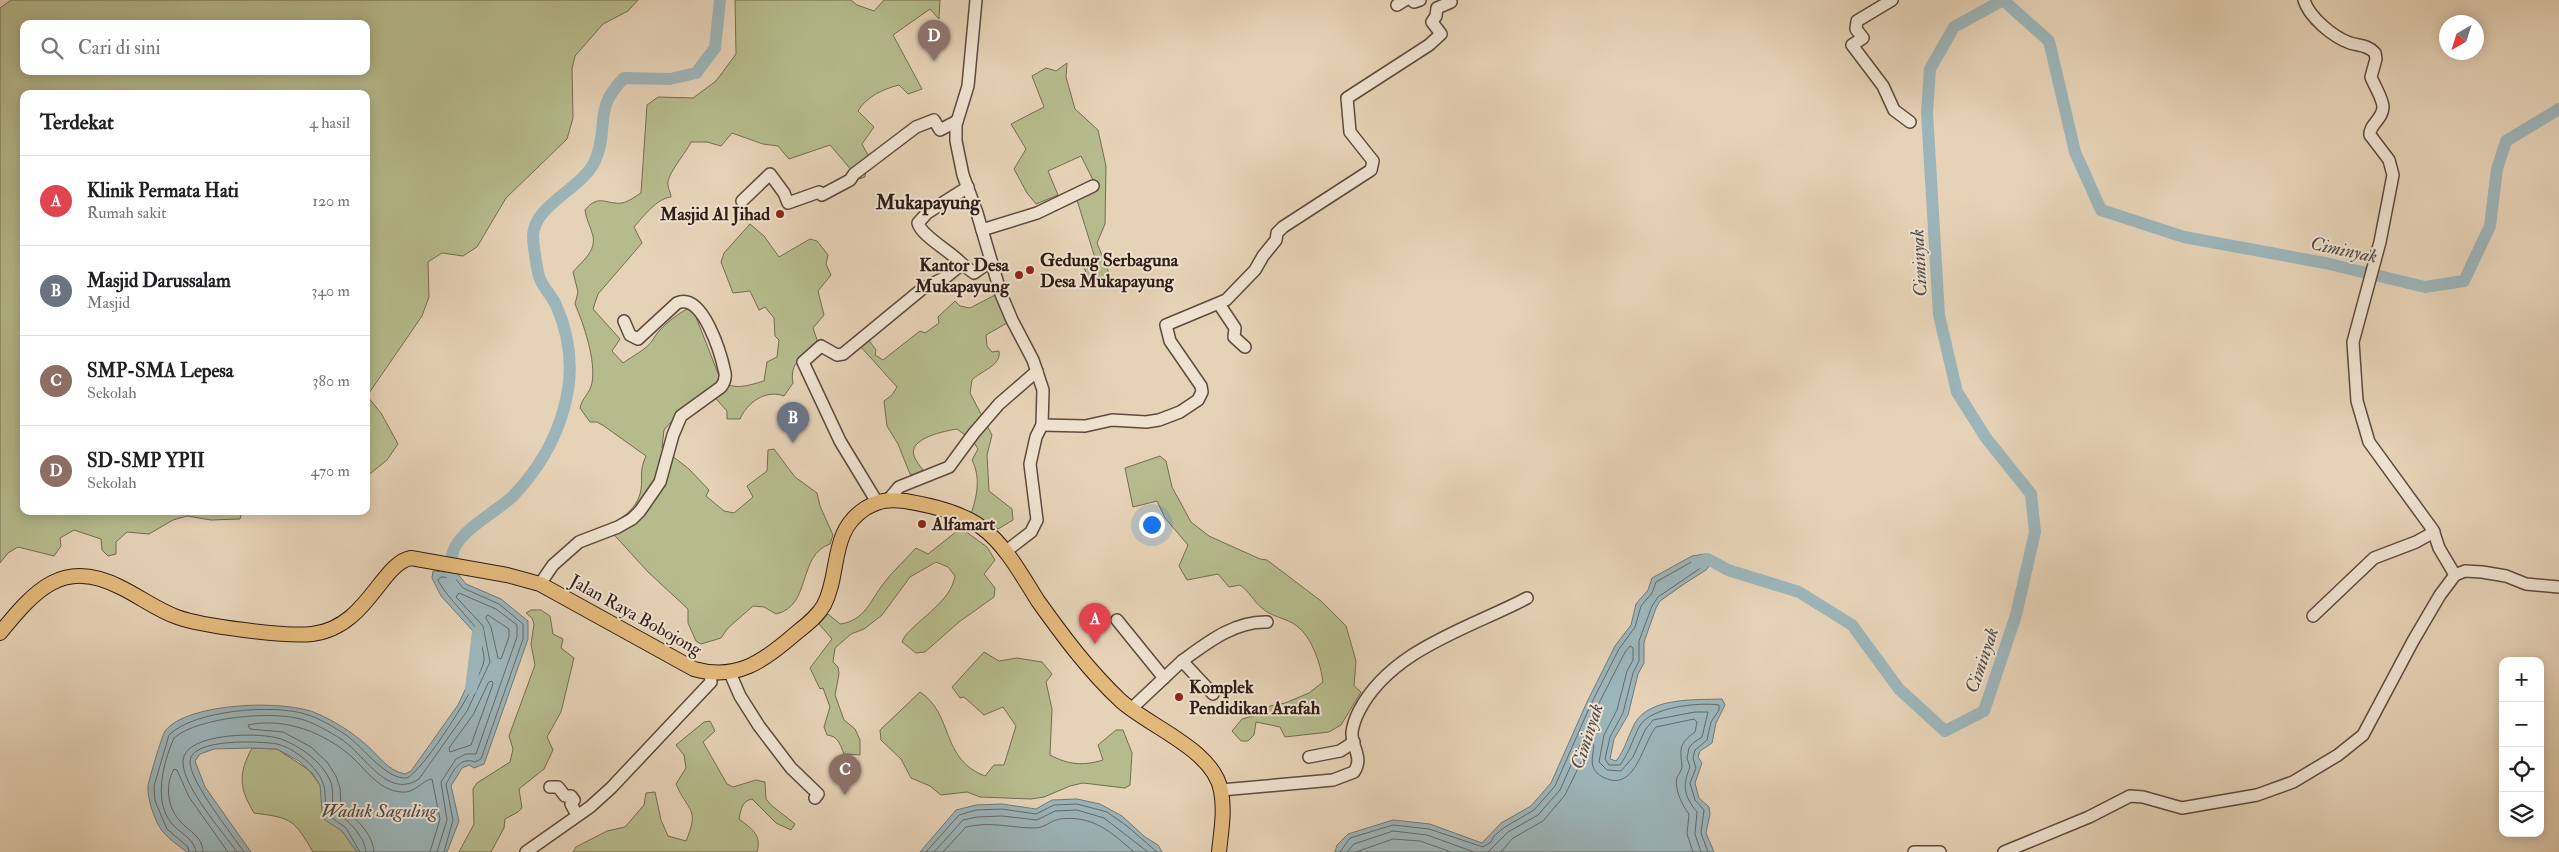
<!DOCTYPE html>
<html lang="id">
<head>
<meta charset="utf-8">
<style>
  :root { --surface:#fff; --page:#f6f6f6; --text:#202124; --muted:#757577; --line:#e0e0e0; --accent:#8f2418 }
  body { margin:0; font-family:"IM FELL Double Pica",serif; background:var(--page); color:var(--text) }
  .controls { position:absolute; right:15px; bottom:15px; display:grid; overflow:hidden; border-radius:10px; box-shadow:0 2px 12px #0003 }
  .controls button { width:45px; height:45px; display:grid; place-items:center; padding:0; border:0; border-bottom:1px solid var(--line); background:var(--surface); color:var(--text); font:25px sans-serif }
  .compass { position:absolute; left:2439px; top:15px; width:45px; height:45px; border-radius:50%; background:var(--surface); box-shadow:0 2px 12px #0003; rotate:219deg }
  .you { position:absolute; left:1151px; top:524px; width:18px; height:18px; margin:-12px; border:4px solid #fff; border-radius:50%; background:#1a73e8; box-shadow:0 0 0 8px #1a73e833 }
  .badge { display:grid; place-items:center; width:32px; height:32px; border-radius:50%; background:var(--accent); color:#fff; font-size:16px; font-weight:700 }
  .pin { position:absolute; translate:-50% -41px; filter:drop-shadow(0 1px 2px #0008) }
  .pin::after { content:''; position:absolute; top:26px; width:18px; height:15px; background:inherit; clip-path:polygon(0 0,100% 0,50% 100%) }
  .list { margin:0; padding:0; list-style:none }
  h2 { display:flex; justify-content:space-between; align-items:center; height:65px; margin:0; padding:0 20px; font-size:21px }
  h2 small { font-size:16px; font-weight:400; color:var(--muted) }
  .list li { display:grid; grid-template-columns:32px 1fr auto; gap:15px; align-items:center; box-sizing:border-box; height:90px; padding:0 20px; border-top:1px solid var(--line) }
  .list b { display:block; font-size:19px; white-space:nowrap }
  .list p { margin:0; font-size:16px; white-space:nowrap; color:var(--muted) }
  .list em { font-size:16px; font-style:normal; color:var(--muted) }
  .icon { flex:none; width:28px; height:28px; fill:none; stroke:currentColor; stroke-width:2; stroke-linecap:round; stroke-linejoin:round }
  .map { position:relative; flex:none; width:2559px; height:852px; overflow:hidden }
  .search { position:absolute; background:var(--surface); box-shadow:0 2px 12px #0003; left:20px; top:20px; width:350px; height:55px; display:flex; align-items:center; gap:12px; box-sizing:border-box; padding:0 18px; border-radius:10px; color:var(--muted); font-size:19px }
  .panel { position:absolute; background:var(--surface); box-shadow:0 2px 12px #0003; left:20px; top:90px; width:350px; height:425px; border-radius:10px }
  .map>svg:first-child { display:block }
</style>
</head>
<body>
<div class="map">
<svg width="2559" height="852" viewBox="0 0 2559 852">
  <rect width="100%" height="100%" fill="#e6d2b6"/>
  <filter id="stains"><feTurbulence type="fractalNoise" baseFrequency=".004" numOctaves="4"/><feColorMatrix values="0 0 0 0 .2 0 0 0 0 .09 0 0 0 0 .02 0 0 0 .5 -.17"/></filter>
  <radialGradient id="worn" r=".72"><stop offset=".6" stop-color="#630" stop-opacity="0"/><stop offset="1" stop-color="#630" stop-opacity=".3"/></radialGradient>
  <g fill="#b6bb8d" stroke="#736c51" fill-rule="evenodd">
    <path d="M11,0H638L628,11L603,24L575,56L572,69L573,118L567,139L506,198L477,247L463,256L442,253L428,262L429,297L422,316L367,396L381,413L398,444L387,460L366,477V94H24V511H242L240,519L211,520L187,516L173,520L149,534L127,532L116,542V554L108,556L102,550L101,539L74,530L60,538L61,546L54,556L18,547L8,553L0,563V8ZM24,24H366V71H24Z"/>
    <path d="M735,0H851L857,5L874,11L884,0H940L939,19L930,9L893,35L922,89L908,94L899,85C883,89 866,97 858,111L874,127L862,144L868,155L865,177L859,179L830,145L789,159L778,146L763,144L732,133L721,146L707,142H691C686,153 666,175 668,185C668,190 671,192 671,197C657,198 643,217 634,227L642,243L598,294L593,309L620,339L612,351L623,363C631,357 647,349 652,341C660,327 674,316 689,308L694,312L721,381C735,391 749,385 764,381L767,362L777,357L779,340L775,336L774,318L765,307L759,310L750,291L733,293L721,262L724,253L750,224L764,236L779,257L810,239L817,241L828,255L826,264L831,275L818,291L824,315L813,328L818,343C803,355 789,363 793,383L784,396C765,389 747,403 740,419H727V411L709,391L678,414L664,430L662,448L689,469L709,490L706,496L724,511L734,513L753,497L747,486L767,471L768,450L774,449L795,477L817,493L820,506L833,535L830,544C797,555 812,606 776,614L764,607L753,606L728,628L721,638L701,644L696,641L688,623V609L648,572L607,527C620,519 636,510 640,494C644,480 638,473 646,456L604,426L597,422H590L580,408C582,398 590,393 592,383C596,360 584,325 575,304L578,292L573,272C582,261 596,252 593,236C591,227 586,220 585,210C599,193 606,205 622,203C628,202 636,196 641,193L647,105L658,97L693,98L716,81L736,54Z"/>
    <path d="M1067,63L1066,77L1075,109L1098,130L1106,166L1105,224L1097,243L1108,270L1110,284L1090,285L1084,267L1095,258L1077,200L1097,188L1081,156L1048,171L1058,195L1036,204L1027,193L1014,169L1026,149L1011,124L1044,107L1032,76L1046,68L1056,71Z"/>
    <path d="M995,295L1007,323L986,335L987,346L992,352L999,351C1002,366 980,371 972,380L970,393L992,435L987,455L989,491L1012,509L1013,520L998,529L971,514C977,496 981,478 972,460L978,449L973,441L957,429C945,431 908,438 914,456C916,461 920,466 923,470L914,475L910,474L898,444L887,426L884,401L892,395L897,387L861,347V344L868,339L876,350L875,355L883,360L920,331L925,333L939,323L938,317L955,301L960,306L970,308Z"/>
    <path d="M1160,456L1166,461L1172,487L1191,522L1209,536L1260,559L1267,560L1321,601L1346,626L1356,661L1354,686L1361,692L1341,725L1329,732L1285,737L1280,727L1256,722L1254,735L1248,741H1241L1232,731L1242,719L1256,715L1270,706L1285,703L1309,693L1323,682C1321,665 1312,637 1297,626C1287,618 1271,617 1262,608C1253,601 1250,592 1240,585L1229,587L1218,574L1187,580L1179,566L1188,545L1165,518L1157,501L1133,507L1125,468Z"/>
    <path d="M961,528L987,547L995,560L984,574L995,588L994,597L959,622L925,652L916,653L902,642L905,636C920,618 951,601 955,576L948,567L936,562L910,577L882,615L864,629L851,634L835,648L833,662L838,667L839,674L835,695L844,720L855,729L860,740V755L844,754C840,744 838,736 827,735L824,727L830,707L823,688L820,689L810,668L832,639L819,624L828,614L840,624C865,621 871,599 884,583C893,571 905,560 916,548L928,554Z"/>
    <path d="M531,610H541L550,616L553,634L563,639L561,648L574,658L561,712L547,737L553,750L544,769L519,789L522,808L518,812L505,819L504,828L491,852H459L474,824L473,789L477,783L510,762L513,749L509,736L535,665L531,644L534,624L532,618L526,613Z"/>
    <path d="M984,652L999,661L1017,658L1042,662L1052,674L1046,682L1052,709L1050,755C1069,765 1083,766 1103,760L1098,745L1116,730H1123L1132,753L1130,785L1125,788L1083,783L1070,786L1044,797L1031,799L980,797L967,792L941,795L930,786L911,778L901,759L881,740L880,730L920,692C954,714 940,759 985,776L994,765H1004L1016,726L1003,707L984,715L964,697L960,698L952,687Z"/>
    <path d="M710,721L715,731L703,742L727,784L733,787L756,780L765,782L766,799L771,805L795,824L791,830L776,823L752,799C742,801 741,809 739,819C752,829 762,835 757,852H573L576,847L607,831L625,827L644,805L646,793L655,792L661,820L668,836L686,841C700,808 688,812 676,784L686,768L684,755L676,745L704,722Z"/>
    <path d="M252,748L277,749L309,770L320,785L331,822L342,831L357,852H313C294,820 293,818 254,813C239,788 238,774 252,748Z"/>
  </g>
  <g fill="#9cb5ba" stroke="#717878">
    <path d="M1705,554L1711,557V564L1706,570L1684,584L1660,601L1656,608L1644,642V663L1638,674L1628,715L1614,739L1610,759L1616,761C1625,750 1628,736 1635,723C1650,697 1696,700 1722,699L1725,705L1716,723L1712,743L1700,751L1698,757L1702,763L1695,783L1699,798L1709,807L1710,814L1706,833L1714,852H1335L1337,845L1348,834L1393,820L1430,824L1482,843L1501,823L1531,806L1551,783L1587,702L1615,646L1631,625L1636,604L1648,590L1652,578L1692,556Z"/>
    <path d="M433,571L457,573L466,584L501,599L528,621V639L484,764L474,768L469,765L462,768L451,786L459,821L447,852H357L342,831L325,820L322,812L320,785L313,774L299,761L277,749L252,748L214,749L200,754L195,761L205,787L251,852H187C179,846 170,840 163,832C155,822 147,799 148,786C149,779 162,736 165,731C187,702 288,699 318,714C334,721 350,731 363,742C377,753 387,771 405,774L411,771L458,705L479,660L473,631L441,596L432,578Z"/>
    <path d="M1077,799L1100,804L1122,816L1145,837L1158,845L1162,852H920L956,810L976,805L1002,804L1036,809L1052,800Z"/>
  </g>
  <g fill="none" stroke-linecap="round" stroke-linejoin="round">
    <g stroke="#666868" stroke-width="1">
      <path d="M488,615L509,629V637L501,659L498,658L491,627L486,618Z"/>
      <path d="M489,682L492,681L493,684L471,745L450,752L449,748L473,715Z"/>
      <path d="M189,852L188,847L167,829L155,801L154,786L169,735C194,710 273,704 305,714C319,718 334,727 346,735C363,747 386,780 407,778C424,770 480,682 484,661C485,653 479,639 478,631C477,627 444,594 438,580L441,577L455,578L463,588L499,604L523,624V639L481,759L475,762C459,756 453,772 446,784L453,820L444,852"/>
      <path d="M196,852C195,840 182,834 174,826C152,804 163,763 174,738C198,717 274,710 304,720C316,724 330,732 341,739C359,751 375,777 394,783C403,786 411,784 419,779L467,711L490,662L483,626L456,597L459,593L496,609L517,625V637L476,754H466L456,759L441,782L447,820L437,852"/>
      <path d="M203,852C203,836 189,832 180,821C167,807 165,785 174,769L177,770L189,797L228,852"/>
      <path d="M237,852C223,832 181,785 183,760C186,732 262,732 281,739C300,746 321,761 330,780C334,789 332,800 333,810C346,818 365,836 366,852"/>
      <path d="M244,852C232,834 189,781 190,761C191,738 261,741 277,744C291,747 309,761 317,772C330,790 322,800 328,815L346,828L360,852"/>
      <path d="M374,852C373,833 354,817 341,806L340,788L336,776L327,762L311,747L283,732L250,729L248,725C285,717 325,733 352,757C367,771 379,790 401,792C415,794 422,780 432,779L440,819L430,852"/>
      <path d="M926,852L959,815L976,810L1002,809L1036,814L1054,805L1077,804L1107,812L1127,826L1157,852"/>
      <path d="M934,852L963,820L977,817L1002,816L1037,820L1055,811L1077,810L1104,818L1148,852"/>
      <path d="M943,852L966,827C992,821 1010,828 1035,828C1045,828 1051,820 1060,819C1093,815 1111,832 1134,852"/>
      <path d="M1340,852L1350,838L1393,825L1429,829L1483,847L1491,842L1494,836L1505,827L1534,810L1555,786L1591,704L1619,649L1635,627L1641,606L1652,593L1656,582L1693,561L1703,559L1706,562L1702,567L1658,597L1652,606L1639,641V661L1633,673L1623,713L1610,737L1605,759L1609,765H1620C1629,753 1633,739 1639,727C1649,707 1699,702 1719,705V710L1711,722L1707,740L1695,750L1693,758L1696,768L1690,783L1695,800L1704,810L1701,833L1708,852"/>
      <path d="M1347,852L1354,844L1393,831L1427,835L1474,852"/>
      <path d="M1356,852L1393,839L1420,841L1451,852"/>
      <path d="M1488,852L1508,832L1538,815L1560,790L1597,707L1625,652L1630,646L1633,648V660L1627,671L1617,710L1604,735L1599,762L1607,770L1621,771L1633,757L1645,730L1653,720L1695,712H1708L1702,737L1693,743L1689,748L1687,758L1690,767C1682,786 1684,796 1697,812L1695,834L1701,852"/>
      <path d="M1501,852L1513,838L1543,821L1565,795L1590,744L1594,745C1593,757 1588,768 1601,776C1635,796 1642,744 1656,727L1694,719L1697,722L1695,732C1679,743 1680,749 1682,766C1682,770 1679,774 1677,777C1674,789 1682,805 1689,814L1687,834L1693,852"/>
    </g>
    <g stroke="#9cb5ba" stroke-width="12">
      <path d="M2003,0L2049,41L2075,152L2101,210L2184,237L2325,263L2425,287L2464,281L2490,226L2497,169L2506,141L2559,109"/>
      <path d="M1697,563L1708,559L1728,570L1799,592L1852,625L1899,689L1945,731L1984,711L2016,615L2035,532L2031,494L1986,438L1957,392L1939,315L1927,112L1930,69L1954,27L2003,0"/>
      <path d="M452,575C452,569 451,562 452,556C455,532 497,512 513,496C537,471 555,442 564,408C574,373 571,339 556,305C552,296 544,289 540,279C537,272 533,243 533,235C535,204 582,189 595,161C610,126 592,110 624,78L670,79L696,73L715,48L720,0"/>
      <path d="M471,689L478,632"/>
    </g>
    <g stroke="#5e4a3d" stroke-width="14">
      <g id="minor">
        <path d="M976,0L968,86L956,125V141L963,175L977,213L1001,294L1012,320L1033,360L1043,390L1042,425L1036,437L1030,464L1037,520L1031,532L1005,552"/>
        <path d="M1412,0L1414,2L1420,0"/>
        <path d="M1892,0L1857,21L1856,29L1863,38L1852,45L1883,86L1894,110L1910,122"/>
        <path d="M2304,0C2309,17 2333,37 2350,43C2359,46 2368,45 2375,53L2376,59L2371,77C2374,85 2383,99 2383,107C2383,119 2369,125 2370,135L2389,160L2393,175L2380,242L2353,342L2357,401L2369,442L2433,530L2439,548L2455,575"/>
        <path d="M1397,5L1405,0"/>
        <path d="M742,201L770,174L784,193L788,203L819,192L822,195L850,180L854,174L916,127L934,120L940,130L957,121"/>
        <path d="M982,230L1037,213L1093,186"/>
        <path d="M962,264C952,252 921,236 918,223L927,213L968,187"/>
        <path d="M1219,304L1235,328L1234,337L1245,347"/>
        <path d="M1042,425L1085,426L1112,420L1146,422L1159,420L1180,412L1198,400L1202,392L1201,386L1170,341L1166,325L1226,300L1255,270L1263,256L1276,240L1277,233L1283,227L1371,170L1373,161L1350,132L1347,98L1429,45L1441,34L1432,22L1436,16L1437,8L1451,2"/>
        <path d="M889,499L899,487L949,467L974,433L999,404L1037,371"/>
        <path d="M877,502L840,441L803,362L821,346L837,355L843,354L922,289L946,277L962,264L974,273L991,261"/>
        <path d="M540,584L553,565L579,542L618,527L632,519L640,511L660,482L673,435L681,416L721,387C724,383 726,379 725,373C721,354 703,292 677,303L638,339L630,335L624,321"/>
        <path d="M2313,616L2374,558L2416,542L2434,532"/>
        <path d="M1117,620L1164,678"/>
        <path d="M1182,661C1207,643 1234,621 1267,622"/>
        <path d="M730,673L740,696L759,726L791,768L818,794L815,798"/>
        <path d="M1131,709L1182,661L1213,694"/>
        <path d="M1309,757L1340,751L1354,742"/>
        <path d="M550,787H558L565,796H571L574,800L571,804L577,815"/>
        <path d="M1221,790L1333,780L1354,772C1364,757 1351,747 1352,732C1353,725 1356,717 1359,711C1391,649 1470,628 1527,598"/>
        <path d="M526,852L590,807L611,788L711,682L710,673"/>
        <path d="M1914,852H1940"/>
        <path d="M2004,852L2089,817L2130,796L2143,797L2182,808L2257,795L2293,782L2338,755L2363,735L2413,641L2440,595L2455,575L2465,571L2482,572L2506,576L2526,584L2559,587"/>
      </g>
    </g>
    <g stroke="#301c15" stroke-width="16">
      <path id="major" d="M0,633C35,590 63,558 120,587C139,596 157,610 177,617C201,626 287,637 312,634C367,628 381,563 411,558L507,575L540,584L694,669C737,681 764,661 795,634C806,625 817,617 824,605C841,572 829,531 866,508C880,500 889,499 905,501C929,505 961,512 981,527C1006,545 1022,576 1038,601C1063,636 1089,671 1121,701C1150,727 1214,750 1221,791C1225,811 1221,832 1219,852"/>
    </g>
    <use href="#minor" stroke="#efe2d0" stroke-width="11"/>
    <use href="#major" stroke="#e3b97b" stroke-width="14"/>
  </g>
  <g fill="#8f2418" stroke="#efe2d0" stroke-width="2">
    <circle cx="780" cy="214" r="5"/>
    <circle cx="1030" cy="270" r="5"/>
    <circle cx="1019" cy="275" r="5"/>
    <circle cx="922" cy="524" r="5"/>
    <circle cx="1179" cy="697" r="5"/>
  </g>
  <g text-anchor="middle" stroke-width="4" stroke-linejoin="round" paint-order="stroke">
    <g font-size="18" font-weight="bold" fill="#301c15" stroke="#efe2d0" text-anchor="start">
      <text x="770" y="220" text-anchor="end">Masjid Al Jihad</text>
      <text x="1040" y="266">Gedung Serbaguna<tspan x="1040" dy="21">Desa Mukapayung</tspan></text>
      <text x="1009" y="271" text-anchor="end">Kantor Desa<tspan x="1009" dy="21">Mukapayung</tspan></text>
      <text x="932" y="530">Alfamart</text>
      <text x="1189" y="693">Komplek<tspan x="1189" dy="21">Pendidikan Arafah</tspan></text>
    </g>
    <g font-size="18" fill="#301c15" stroke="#efe2d0">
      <text transform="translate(636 615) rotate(29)" y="6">Jalan Raya Bobojong</text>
    </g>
    <g font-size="19" font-style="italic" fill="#504a47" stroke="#efe2d0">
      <text transform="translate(2344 249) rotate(12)" y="7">Ciminyak</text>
      <text transform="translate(1918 263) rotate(-93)" y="7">Ciminyak</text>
      <text transform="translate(1981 660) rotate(-71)" y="7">Ciminyak</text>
      <text transform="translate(1586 736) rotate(-72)" y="7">Ciminyak</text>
      <text x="379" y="817">Waduk Saguling</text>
    </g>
    <g font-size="20" font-weight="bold" fill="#301c15" stroke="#efe2d0">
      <text x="928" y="209">Mukapayung</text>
    </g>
  </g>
  <rect width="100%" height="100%" filter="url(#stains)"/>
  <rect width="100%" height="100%" fill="url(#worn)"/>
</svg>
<div class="controls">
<button>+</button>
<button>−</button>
<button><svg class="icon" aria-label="locate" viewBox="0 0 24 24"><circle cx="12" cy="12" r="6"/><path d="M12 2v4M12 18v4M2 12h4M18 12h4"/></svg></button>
<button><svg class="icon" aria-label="layers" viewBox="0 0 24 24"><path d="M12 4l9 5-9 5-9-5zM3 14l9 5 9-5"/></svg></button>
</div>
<svg class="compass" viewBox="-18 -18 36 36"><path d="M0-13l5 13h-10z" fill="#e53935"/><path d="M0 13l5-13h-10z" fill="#757577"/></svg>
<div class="you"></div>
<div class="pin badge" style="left:1095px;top:644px;background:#e0444e">A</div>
<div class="pin badge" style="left:793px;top:443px;background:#6b7280">B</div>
<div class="pin badge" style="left:845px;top:795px;background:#8d6e63">C</div>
<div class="pin badge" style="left:934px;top:61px;background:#8d6e63">D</div>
<div class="search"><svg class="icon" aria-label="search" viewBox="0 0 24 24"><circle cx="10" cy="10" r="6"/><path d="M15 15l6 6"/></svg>Cari di sini</div>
<section class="panel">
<h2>Terdekat<small>4 hasil</small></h2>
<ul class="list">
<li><span class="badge" style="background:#e0444e">A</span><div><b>Klinik Permata Hati</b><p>Rumah sakit</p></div><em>120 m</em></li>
<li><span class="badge" style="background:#6b7280">B</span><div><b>Masjid Darussalam</b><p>Masjid</p></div><em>340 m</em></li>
<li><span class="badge" style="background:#8d6e63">C</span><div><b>SMP-SMA Lepesa</b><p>Sekolah</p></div><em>380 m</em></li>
<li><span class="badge" style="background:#8d6e63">D</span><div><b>SD-SMP YPII</b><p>Sekolah</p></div><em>470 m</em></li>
</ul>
</section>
</div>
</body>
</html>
